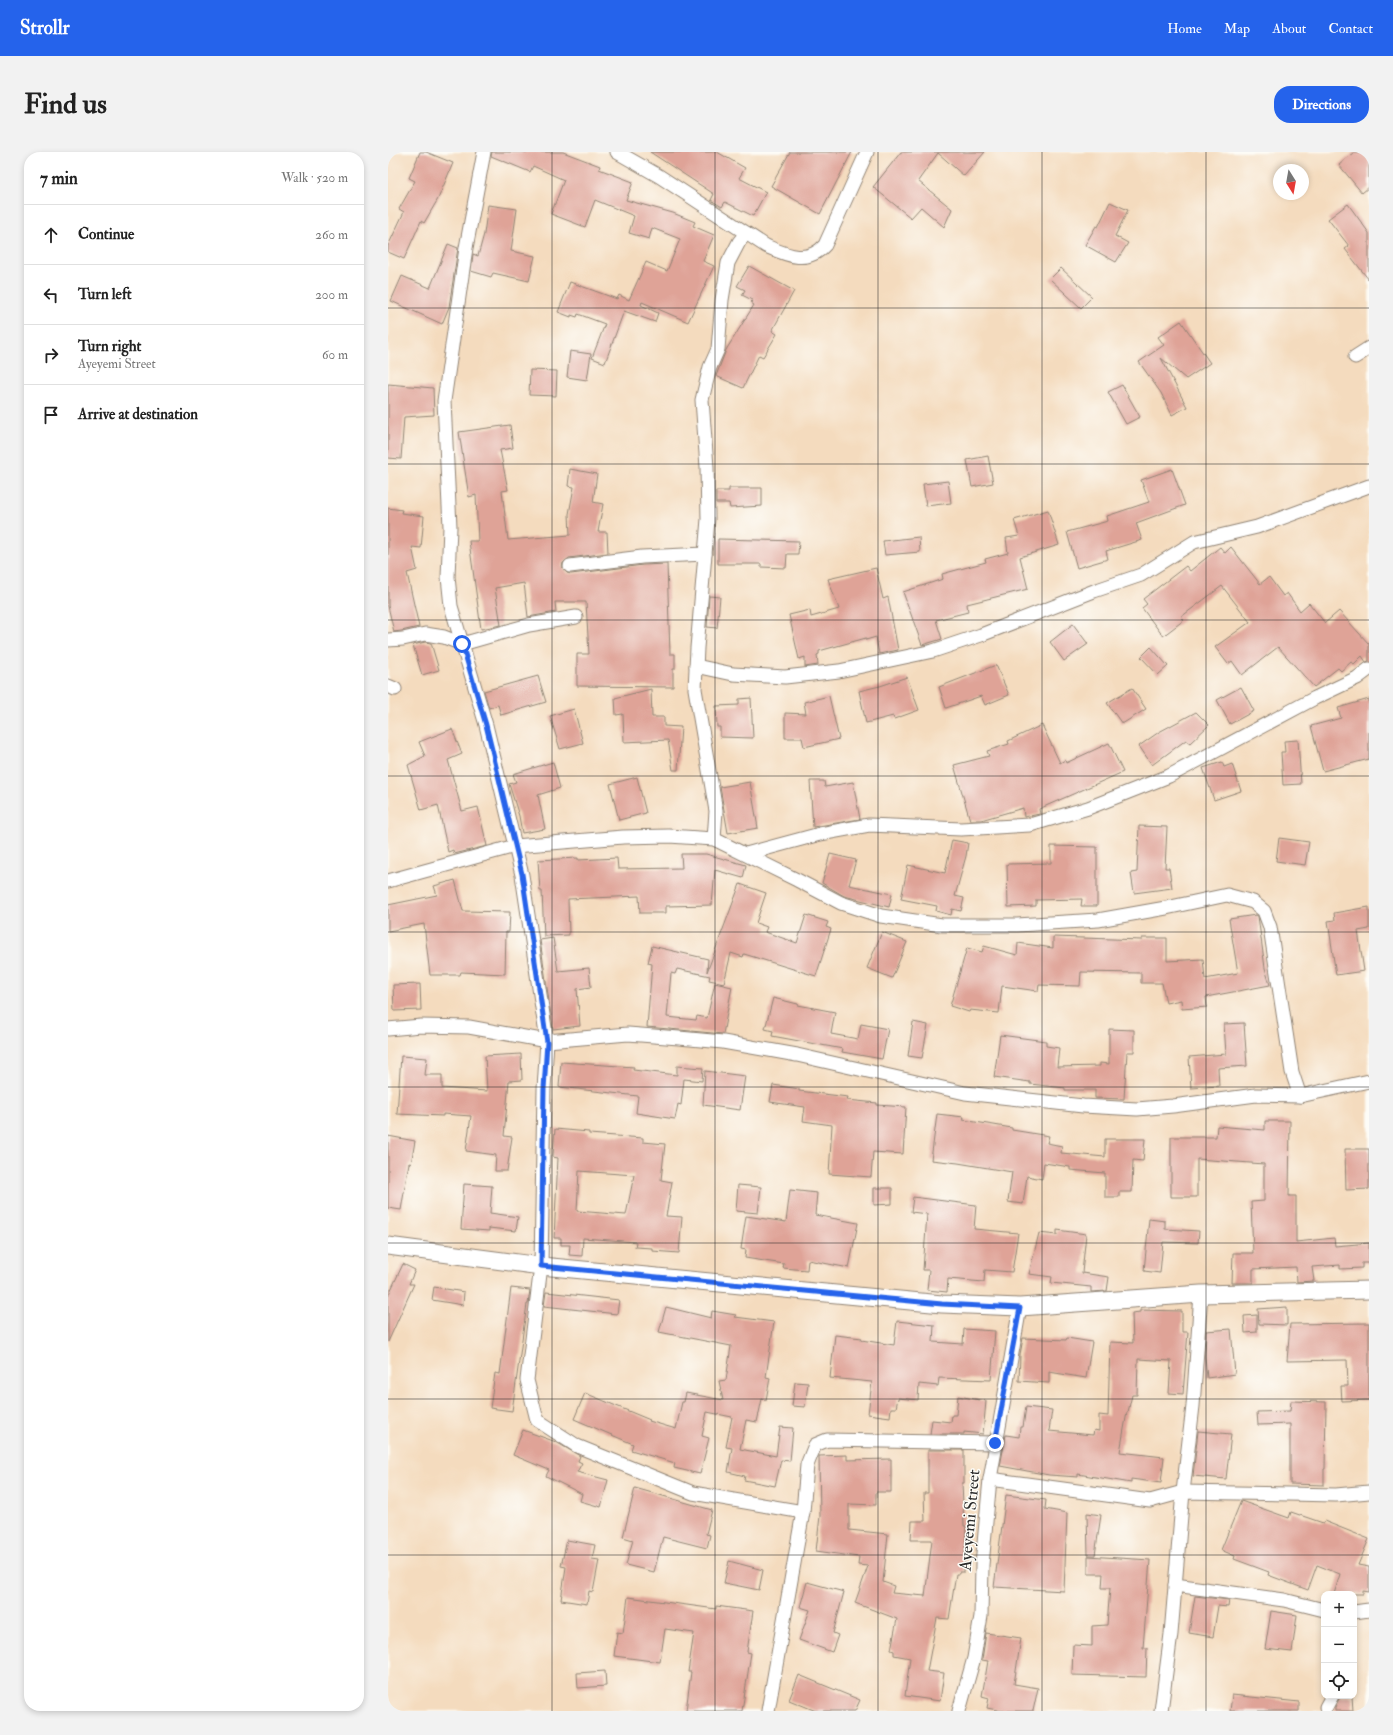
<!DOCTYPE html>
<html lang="en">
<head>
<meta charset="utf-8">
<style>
  :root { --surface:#fff; --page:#f2f2f2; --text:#222; --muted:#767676; --line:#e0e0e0; --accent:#2563eb }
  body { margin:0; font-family:"IM FELL Double Pica",serif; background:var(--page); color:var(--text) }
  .controls { position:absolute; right:12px; bottom:12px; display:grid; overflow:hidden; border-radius:8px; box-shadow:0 2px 6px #0003 }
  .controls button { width:36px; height:36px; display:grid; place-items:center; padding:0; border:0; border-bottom:1px solid var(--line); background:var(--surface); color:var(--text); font:20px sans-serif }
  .compass { position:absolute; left:885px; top:12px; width:36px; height:36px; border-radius:50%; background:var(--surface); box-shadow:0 2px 6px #0003; rotate:169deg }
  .stop { position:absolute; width:12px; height:12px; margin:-9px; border:3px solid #2563eb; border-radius:50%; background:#fff }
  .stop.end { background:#2563eb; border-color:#fff; box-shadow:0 1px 4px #0008 }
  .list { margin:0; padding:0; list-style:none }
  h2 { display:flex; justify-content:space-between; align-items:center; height:52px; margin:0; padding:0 16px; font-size:17px }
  h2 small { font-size:13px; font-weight:400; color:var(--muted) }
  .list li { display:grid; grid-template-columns:26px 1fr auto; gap:12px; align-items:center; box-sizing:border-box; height:60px; padding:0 16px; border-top:1px solid var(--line) }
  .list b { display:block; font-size:15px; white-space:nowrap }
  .list p { margin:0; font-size:13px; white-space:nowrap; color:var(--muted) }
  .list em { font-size:13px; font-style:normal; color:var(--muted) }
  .icon { flex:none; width:22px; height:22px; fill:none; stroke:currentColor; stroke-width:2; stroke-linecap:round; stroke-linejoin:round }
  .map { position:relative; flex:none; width:981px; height:1559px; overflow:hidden; border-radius:16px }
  header { display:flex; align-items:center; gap:24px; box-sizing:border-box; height:56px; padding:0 20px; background:var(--accent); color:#fff }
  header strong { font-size:19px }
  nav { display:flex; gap:22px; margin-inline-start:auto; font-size:14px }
  .intro { display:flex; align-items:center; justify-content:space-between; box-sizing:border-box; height:96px; padding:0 24px }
  h1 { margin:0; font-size:28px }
  .button { padding:10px 18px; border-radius:16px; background:var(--accent); color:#fff; font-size:14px; font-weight:700 }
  main { display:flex; gap:24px; padding:0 24px }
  aside { flex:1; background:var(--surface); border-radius:16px; box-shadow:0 2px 6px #0003 }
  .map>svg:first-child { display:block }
</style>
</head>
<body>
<header>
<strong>Strollr</strong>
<nav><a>Home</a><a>Map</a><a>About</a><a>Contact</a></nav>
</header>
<div class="intro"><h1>Find us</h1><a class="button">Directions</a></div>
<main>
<aside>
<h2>7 min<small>Walk · 520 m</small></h2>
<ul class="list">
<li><svg class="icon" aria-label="ahead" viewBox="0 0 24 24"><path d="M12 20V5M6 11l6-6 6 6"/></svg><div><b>Continue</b></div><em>260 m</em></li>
<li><svg class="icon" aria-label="left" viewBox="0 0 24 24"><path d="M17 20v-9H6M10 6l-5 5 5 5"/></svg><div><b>Turn left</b></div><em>200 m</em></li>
<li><svg class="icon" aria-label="right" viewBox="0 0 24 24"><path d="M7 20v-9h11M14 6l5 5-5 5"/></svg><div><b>Turn right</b><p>Ayeyemi Street</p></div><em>60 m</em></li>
<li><svg class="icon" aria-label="arrive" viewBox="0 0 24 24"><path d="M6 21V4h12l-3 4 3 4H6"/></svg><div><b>Arrive at destination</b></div></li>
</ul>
</aside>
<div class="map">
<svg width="981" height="1559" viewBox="0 0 981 1559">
  <rect width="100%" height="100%" fill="#fdfcf7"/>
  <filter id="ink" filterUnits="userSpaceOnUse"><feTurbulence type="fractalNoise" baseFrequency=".025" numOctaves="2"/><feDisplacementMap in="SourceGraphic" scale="8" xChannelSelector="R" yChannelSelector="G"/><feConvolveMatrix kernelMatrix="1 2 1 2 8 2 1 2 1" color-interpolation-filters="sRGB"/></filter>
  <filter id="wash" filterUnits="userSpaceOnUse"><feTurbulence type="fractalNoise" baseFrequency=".012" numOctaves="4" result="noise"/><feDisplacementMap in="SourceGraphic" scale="16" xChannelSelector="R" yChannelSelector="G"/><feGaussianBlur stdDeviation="0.9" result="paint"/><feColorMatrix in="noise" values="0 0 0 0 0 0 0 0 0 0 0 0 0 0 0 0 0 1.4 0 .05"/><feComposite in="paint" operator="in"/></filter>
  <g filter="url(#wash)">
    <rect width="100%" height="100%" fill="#f4dbbe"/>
    <g id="blocks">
      <g fill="#dfa397" fill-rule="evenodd">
        <path d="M32,0H38L65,11L50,47L36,71L33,69L16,107L0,100V94L16,60L11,57L27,29L21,26Z"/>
        <path d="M104,0H175L212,14L211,17L245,30L238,48L285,61L307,70L305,74L326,83L315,109L326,114L300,170L254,150L253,153L270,161L267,170L236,159L217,211L204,206L217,172L190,162L189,165L183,163V165L170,160L182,130L229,147L231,143L241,148L258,110L279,119L292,87L264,76L261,87L241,81L246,64L207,48L197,75L163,62L176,28L145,14L142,20L103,4Z"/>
        <path d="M262,0H329L357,16L351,26L378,40L365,64L337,50L334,55L323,48L326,42Z"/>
        <path d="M402,0H464L432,62L383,34Z"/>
        <path d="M513,0H597L576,24L550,1L530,29L564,57L556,75L533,55L523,66L485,35Z"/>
        <path d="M966,0H974L981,9V35L974,41L951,13Z"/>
        <path d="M722,50L740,58L727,84L740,91L728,110L697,93L708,74L710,75Z"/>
        <path d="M960,52L981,81V128L957,97L961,94L940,67Z"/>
        <path d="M100,53L129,57L123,99L147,104L141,129L105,121L103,125L83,119L85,102L90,104L96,82Z"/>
        <path d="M60,92L70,96L61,155L54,172L3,149L14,124L42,136Z"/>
        <path d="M361,114L406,139L384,179L389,182L375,205L371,203L355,236L328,224L338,198L366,153L363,151L364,148L354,143L357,138L349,134Z"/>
        <path d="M673,116L704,145L693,156L662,127Z"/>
        <path d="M793,169L822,211L798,227L773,206L799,255L784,263L773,241L751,210L776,193L770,185Z"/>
        <path d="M182,199L203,202L199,228L179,225Z"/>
        <path d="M142,218L169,219L168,244L141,243Z"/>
        <path d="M0,232L45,236L46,263L16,265L13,307L0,306Z"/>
        <path d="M734,233L752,265L738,272L720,240Z"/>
        <path d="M122,273L125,296L112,298L120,338L114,339L120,388L182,383L181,362L186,335L180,334L182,317L209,322L205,350L215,352L210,380H219L220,401L181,406L175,411L174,415L179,421L183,422L255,413L279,412L282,502H287V517H285V535L189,534V502H201L198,450H167L168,460L140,465L136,431L107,436L113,473L93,477L81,389H90L88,343L81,345L71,280Z"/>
        <path d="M600,304L605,331L584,335L579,308Z"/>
        <path d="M784,317L797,353L748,371L754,388L718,399L720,407L689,416L679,380L720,369L719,364L761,350L753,328Z"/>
        <path d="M560,329L563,351L538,354L535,332Z"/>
        <path d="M341,336H374V354L342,356L341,351H328V339H341Z"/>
        <path d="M0,356L14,358L13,361L36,364L33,396L24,395L29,418L19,421L31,475L13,479L6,480L0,454Z"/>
        <path d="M660,358L671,393L632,405L640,437L579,452L580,460L548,468L554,487L534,493L515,440L555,427L554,422L598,410L597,407L620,401L618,386L631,384L626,368Z"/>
        <path d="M531,385L532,400L497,403L495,389Z"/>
        <path d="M330,387L411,389L410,402H399L398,416L373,415V412H330Z"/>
        <path d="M832,395L837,401L843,395L872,432L881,425L895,444L899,441L912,459L921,451L937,471L951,459L981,492V509L978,510L974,504L966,512L963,510L953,519L950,516L926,535L890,495L854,523L844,509L840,512L827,495L862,470L834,434L793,465L796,468L775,484L754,456L759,452L755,447L798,414L802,419Z"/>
        <path d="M488,416L495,447L500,445L510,498L491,502L488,485L478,488V486L431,499V502L429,503L430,513L417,515V505L411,507L401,463L422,458L423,465L451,457L440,427Z"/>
        <path d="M321,444L332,445L329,476L319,475Z"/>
        <path d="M685,472L700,492L676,509L662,490Z"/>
        <path d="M37,490L43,491L51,518L34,523L25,493Z"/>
        <path d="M763,495L780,514L770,523L753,505Z"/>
        <path d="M608,513L621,543L597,553L593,544L558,556L551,535Z"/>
        <path d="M150,524L158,550L113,563L110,553L101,556L96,539Z"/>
        <path d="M519,525L531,558L506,567L505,564L478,571L471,539L492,534Z"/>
        <path d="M853,535L866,559L842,572L829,548Z"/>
        <path d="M744,536L758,557L734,572L719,551Z"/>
        <path d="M263,537L264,565H276V574L293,575L290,618H285L280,588L236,590L235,562L228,563L227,546Z"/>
        <path d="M441,544L451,587L416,595L414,586H397V561L418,562L416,550Z"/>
        <path d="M363,546L365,586L332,585V575H329L328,554L351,553V547Z"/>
        <path d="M981,547V607L935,619L923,574L953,566L950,556Z"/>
        <path d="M186,557L195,591L172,597L162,564Z"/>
        <path d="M808,560L821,573L802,591L798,588L764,613L751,594L771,580Z"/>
        <path d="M654,573L672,611L677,608L678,611L721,591L735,620L651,657L652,662L636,665L635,656L593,668H582L566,613L601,604L599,599L621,592L620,589Z"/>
        <path d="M64,577L74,602L60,608L74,659L90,655L99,694L66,702L65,698L60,700L50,653L33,658L20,613L37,604L31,590Z"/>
        <path d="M910,588L913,632L895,633L893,600H897L896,589Z"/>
        <path d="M165,610L172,636L150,643L157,677L134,681L131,664L121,632L128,630L125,622Z"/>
        <path d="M834,610L836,615L844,612L853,639L826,648L815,616Z"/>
        <path d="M249,625L258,661L231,668L222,632Z"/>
        <path d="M422,629H436L437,635L465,630L472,667L425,675Z"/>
        <path d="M362,630L370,676L340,681L332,635Z"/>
        <path d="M751,674L779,675L777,716H781L784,736L746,741L743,721L749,720Z"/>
        <path d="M891,686L921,690L917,713L888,709Z"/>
        <path d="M564,688L580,691L578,704L567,744L576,746L573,759L564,757L563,763L548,759L549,754L513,747L520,713L557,721Z"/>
        <path d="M663,694L709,695V754H693L694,747L648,748V754L620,755L619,712L663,711Z"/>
        <path d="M293,702H318L358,713L355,726L327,718L324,753L278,754V761H252L251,744L180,747L181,783L156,784L154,739H152L150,708L190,706V708L229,706L230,717L294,716Z"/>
        <path d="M442,702L468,708L461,733L504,742L501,755L456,744L434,731Z"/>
        <path d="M67,728L75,759L122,760L121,780H118L117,822L73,820L72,823H42L36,772L0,779V753L49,743L46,734Z"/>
        <path d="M352,732L378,741L368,771L379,775L377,780L409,791L418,763L440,770L438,775L443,777L428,824L356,802L355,805L343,801L336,831L321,828L322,824L289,817L287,822L283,821L279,865L308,868L309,864L319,866L327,831L344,835L335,882L259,875L264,812L260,811L264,794L320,807L319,820Z"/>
        <path d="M981,755V777L970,779L976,819L948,823L940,769L947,768L946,761Z"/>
        <path d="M868,763L870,764L877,816L882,833L818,845L819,855L794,857L793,848L778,851L774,831H753V821L693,820L692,834L651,833L650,839L614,834L611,861L582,858L581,860L562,854L579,796L594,800L596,794L629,803L630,791L665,796V785L754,788V786H779V809L815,807L817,827L850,821L841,767Z"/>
        <path d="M494,780L519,790L504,826L479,816Z"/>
        <path d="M165,786L170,819L201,816L203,835L189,837L192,874L165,877L152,788Z"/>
        <path d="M32,832L33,858L6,859L5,833Z"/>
        <path d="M385,846L410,852V853L447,860L443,882L470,887L473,872L500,877L494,907L454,900L455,897L384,884L385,879L377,877Z"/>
        <path d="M525,870L540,873L534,906L520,904Z"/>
        <path d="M856,871L859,914L830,916L831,934L803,936L801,905L838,902L836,872Z"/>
        <path d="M721,877L746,878V900H739L736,947L707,946V938H677V936L642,932V930L606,925L612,883L658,889V894L671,896L669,915L712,914V911L721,912Z"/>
        <path d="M133,902L134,928L121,929L116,984L124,985L119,1019H107L108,1003L78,999L83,964L55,962V964L9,962L13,904L39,906L37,923H54V936L99,939L97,904Z"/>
        <path d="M173,910L246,915L245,918L289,923V914L315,916L314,929L296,927L293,953L290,952L287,967L248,961L250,944L171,935Z"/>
        <path d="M317,919L357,924L352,958L315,953Z"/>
        <path d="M385,933L411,937V939L460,945L459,948L489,951V953L518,955L515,1002L485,1000L483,1025L441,1022L444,973L415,969L417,955L382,950Z"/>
        <path d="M549,962L576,965L575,968L624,976V978L661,984L659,991L674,994L673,1001L717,1005V987H757L755,1009L745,1008L744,1040H731V1045H717V1021L682,1018V1015L656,1011L654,1027L639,1024L635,1052L620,1050L624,1020L570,1011L543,1008Z"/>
        <path d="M877,969H902L901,1044H908V1090L946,1086L947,1094L981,1091V1111H974V1116L952,1117V1113L924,1115L926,1129L909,1130L908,1115L865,1117V1131H844L845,1101H865L863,1050L876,1049V1012L809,1007V1045H783V985H828L829,974L877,978Z"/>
        <path d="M167,977L201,980V982L255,986V990L277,992L273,1028L284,1030L278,1064L294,1065L291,1101L264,1099V1096L247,1095L248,1090L195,1086L194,1104L181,1103L182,1093H173V1086H166L170,1006L165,1005ZM191,1019L246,1023L238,1063L189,1059Z"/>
        <path d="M0,984L27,989L23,1012L21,1011L13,1058L0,1056Z"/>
        <path d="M957,997H981V1037L958,1038Z"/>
        <path d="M76,1032L104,1034L102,1061L130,1065L128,1079L101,1076V1079L73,1077Z"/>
        <path d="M350,1033L373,1035L370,1061L348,1059Z"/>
        <path d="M486,1036H504V1052L486,1053Z"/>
        <path d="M402,1038L429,1041L427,1063L470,1071L461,1116L420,1108L419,1118L395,1116L396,1112L357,1106L358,1098L353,1097L358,1064L398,1070Z"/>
        <path d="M525,1045L588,1053L586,1077L630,1081L624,1120L597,1118L596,1130L560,1127L559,1140L539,1138L541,1118H535L539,1062L523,1060Z"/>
        <path d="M761,1067L777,1069V1077L811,1079L810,1091L775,1090L772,1121L756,1119Z"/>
        <path d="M669,1078L698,1082L694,1121L721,1125L719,1139L703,1140V1135L663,1131L664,1125L641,1122L651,1081L669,1083Z"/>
        <path d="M15,1112L27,1118L21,1132H26L0,1190V1144Z"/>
        <path d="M46,1135L76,1140L75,1153L44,1148Z"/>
        <path d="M123,1136L142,1138L140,1152H139L124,1259L102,1256L107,1221L112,1222Z"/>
        <path d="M158,1140L231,1148L229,1162L156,1154Z"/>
        <path d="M278,1155L323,1166L324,1159L348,1163L347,1165L386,1170L378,1225L382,1226L378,1248L374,1247L369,1270L358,1268L352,1297L388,1304L392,1275L405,1276L402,1309L393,1308L387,1334L356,1328L357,1324L340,1320L344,1296L338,1295L344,1265L319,1260L314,1284L321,1286L312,1322L286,1316L287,1311L243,1298L245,1292L186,1267L197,1241L262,1268L261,1269L288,1277L294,1250H296L298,1241L335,1248L331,1229L338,1228L343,1194L271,1180Z"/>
        <path d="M899,1155V1173L871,1172L870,1157Z"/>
        <path d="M752,1158L794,1159V1180H800L795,1242L781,1241L783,1209L750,1207L749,1243H744L740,1260H739L732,1300L776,1305L773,1331L743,1327V1331L690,1322V1325L661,1323L612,1314L618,1283L631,1285L632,1275H635L638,1255L664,1258L661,1279L705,1283L706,1278L711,1279V1263L720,1264L722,1190L745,1191L744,1161L752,1160Z"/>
        <path d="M869,1163V1180L857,1181L856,1164Z"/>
        <path d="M509,1169L546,1173L545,1190L575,1192L576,1177L607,1179L603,1228L551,1226L550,1234L531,1232L530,1248L510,1246L508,1256H503L502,1265L480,1262L484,1230L442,1226L447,1183L474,1186L473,1188L506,1193Z"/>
        <path d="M981,1171V1248L954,1249L953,1234H960L959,1208L899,1209L902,1172Z"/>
        <path d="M843,1177L847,1222L819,1226L817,1204L818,1179Z"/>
        <path d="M635,1186L678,1188L679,1186L704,1190L698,1226L661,1220V1231L631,1229L632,1203Z"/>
        <path d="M407,1230L420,1231L417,1255L404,1254Z"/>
        <path d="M570,1244L598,1249L595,1282L576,1280V1282H542L544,1268L563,1270L564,1263H568Z"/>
        <path d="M903,1249L938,1250L937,1317H936V1333L902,1332V1272L870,1273L869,1260L902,1259Z"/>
        <path d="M135,1278L168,1290L192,1304L190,1309L194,1311L189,1320L220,1328L213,1355L192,1349L194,1342L158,1324L161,1318L125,1303Z"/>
        <path d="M810,1279L843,1282L838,1327L805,1324Z"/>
        <path d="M540,1298H576V1331H574L576,1374H578L576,1420H571V1422H568L561,1467L549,1466L539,1519L556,1521L552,1549L517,1544L522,1506L506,1503V1499L503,1498L509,1467L467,1451L480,1414L470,1413L471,1405L428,1399L432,1364L431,1304L459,1303V1308L503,1307V1340H488V1353L461,1352V1378L500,1382L495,1430L506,1434L504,1441L537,1444L544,1388H523L524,1369H537L536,1341H540Z"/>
        <path d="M247,1336L324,1358L318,1382L322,1383L319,1396L275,1385L266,1420L238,1413L245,1388L235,1385Z"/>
        <path d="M618,1343L658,1348L657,1357L679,1361L676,1439L606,1435Z"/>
        <path d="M853,1349L901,1366L903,1360L935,1371L936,1369L981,1387L970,1413L981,1415V1440L975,1439V1442H946L952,1422L929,1413L920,1438L880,1423L881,1420L846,1407L847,1404L833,1398Z"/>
        <path d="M699,1361L713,1363L707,1403H700Z"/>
        <path d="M179,1388L207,1393L204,1407L211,1408L205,1440L201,1439L199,1452L173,1448L178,1415L173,1414Z"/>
        <path d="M700,1404L762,1408L755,1496H759L758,1525L684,1523L685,1493L704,1494V1474L719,1473L722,1436H714L715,1422H700Z"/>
        <path d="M341,1409L375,1418L371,1438L336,1431Z"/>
        <path d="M419,1430L456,1440L445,1481L450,1483L444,1500L411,1488L422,1458L412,1455Z"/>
        <path d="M807,1444L841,1448L840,1455L830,1454L825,1485L801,1481Z"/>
        <path d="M240,1445L328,1457V1454L365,1459L359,1500L363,1501L354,1559H298L303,1520H300L306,1481L277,1477L272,1510L226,1504L229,1480L235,1481Z"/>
        <path d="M883,1459L909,1463L904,1500L877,1497Z"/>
        <path d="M598,1481L633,1486L626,1532L650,1536L645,1559H614L599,1556L601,1546L594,1544L600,1509L594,1508Z"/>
        <path d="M217,1519L218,1534L190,1536L189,1521Z"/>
        <path d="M411,1523L472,1548L467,1559H428L401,1548Z"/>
        <path d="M844,1543L911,1550V1559H842Z"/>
        <path d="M964,1544L965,1559H947V1555L952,1545Z"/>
      </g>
    </g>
  </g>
  <g filter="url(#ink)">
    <use href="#blocks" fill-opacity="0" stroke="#908374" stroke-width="1"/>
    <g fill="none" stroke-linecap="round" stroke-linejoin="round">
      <g stroke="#908374" stroke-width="15">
        <g id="minor">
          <path d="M96,0L78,96L56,249L62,375L60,425L63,454L98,573L134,723L159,889L156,937L153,1114L139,1228L149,1268L189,1294L305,1341L415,1360"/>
          <path d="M229,0L271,24L378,94C399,103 419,113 437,93L479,0"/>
          <path d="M967,205L981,196"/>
          <path d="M182,414L254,405L317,402"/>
          <path d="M0,488L15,487L37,482L56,485L74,492L141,473L188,465"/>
          <path d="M308,514L345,522L397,525L451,519L545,499L593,483L706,439L753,423L806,390L869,375L981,334"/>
          <path d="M0,534L7,537"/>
          <path d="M326,687L328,659L307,537L309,496L320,367L319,315L314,248L322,215L330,197L334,148L340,111L351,90L358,81"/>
          <path d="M358,702L432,682L481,673L573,677L642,673L700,656L781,624L927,546L969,526L981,517"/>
          <path d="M0,729L127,694L235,685L281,684L326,687L409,728L453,751L493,764L554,773H629L710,768L778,756L839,743L865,750L876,759L882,775L904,920L912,944"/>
          <path d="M0,877L33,874L81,875L159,889L240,882L291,886L335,890L409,903L577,941L695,954L749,957L785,954L868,943L912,944L981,929"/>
          <path d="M602,1327L762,1349L795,1340L948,1343L981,1340"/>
          <path d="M787,1433L896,1448L936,1458"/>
          <path d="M966,1460L981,1458"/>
          <path d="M938,1555L944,1544"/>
          <path d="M380,1559L415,1360L419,1313L427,1293L439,1288L607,1291"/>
          <path d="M571,1559L586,1506L593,1464L594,1413L602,1327L632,1155"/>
          <path d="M773,1559L783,1482L795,1340L805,1254L813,1142"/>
        </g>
      </g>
      <g stroke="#908374" stroke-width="19">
        <path id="tertiary" d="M0,1094L153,1114L554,1152L632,1155L813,1142L981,1138"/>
      </g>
      <use href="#minor" stroke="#fff" stroke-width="13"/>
      <use href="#tertiary" stroke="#fff" stroke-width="17"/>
    </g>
  </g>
  <g fill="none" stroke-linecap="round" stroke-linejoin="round" filter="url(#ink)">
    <path stroke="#2563eb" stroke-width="5" d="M74,492L98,573L134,722L159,890L156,937L153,1114L554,1152L632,1156L607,1291"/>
  </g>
  <path fill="none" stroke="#2b2b2b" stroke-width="1" stroke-opacity="0.55" d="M164,0V1559M327,0V1559M490,0V1559M654,0V1559M818,0V1559M0,156H981M0,312H981M0,468H981M0,624H981M0,780H981M0,935H981M0,1091H981M0,1247H981M0,1403H981"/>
  <g text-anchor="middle" stroke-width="3" stroke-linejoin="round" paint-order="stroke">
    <g font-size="17" fill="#2b2b2b" stroke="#fdfcf7">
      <text transform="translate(581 1368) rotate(-85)" y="6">Ayeyemi Street</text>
    </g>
  </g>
</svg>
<div class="controls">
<button>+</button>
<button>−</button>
<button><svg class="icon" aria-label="locate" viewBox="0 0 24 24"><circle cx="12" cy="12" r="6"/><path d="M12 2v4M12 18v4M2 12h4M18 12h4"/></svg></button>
</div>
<svg class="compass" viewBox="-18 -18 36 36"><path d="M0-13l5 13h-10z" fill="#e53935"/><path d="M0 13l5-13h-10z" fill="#767676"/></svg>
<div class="stop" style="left:74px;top:492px"></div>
<div class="stop end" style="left:607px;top:1291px"></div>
</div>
</main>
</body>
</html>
